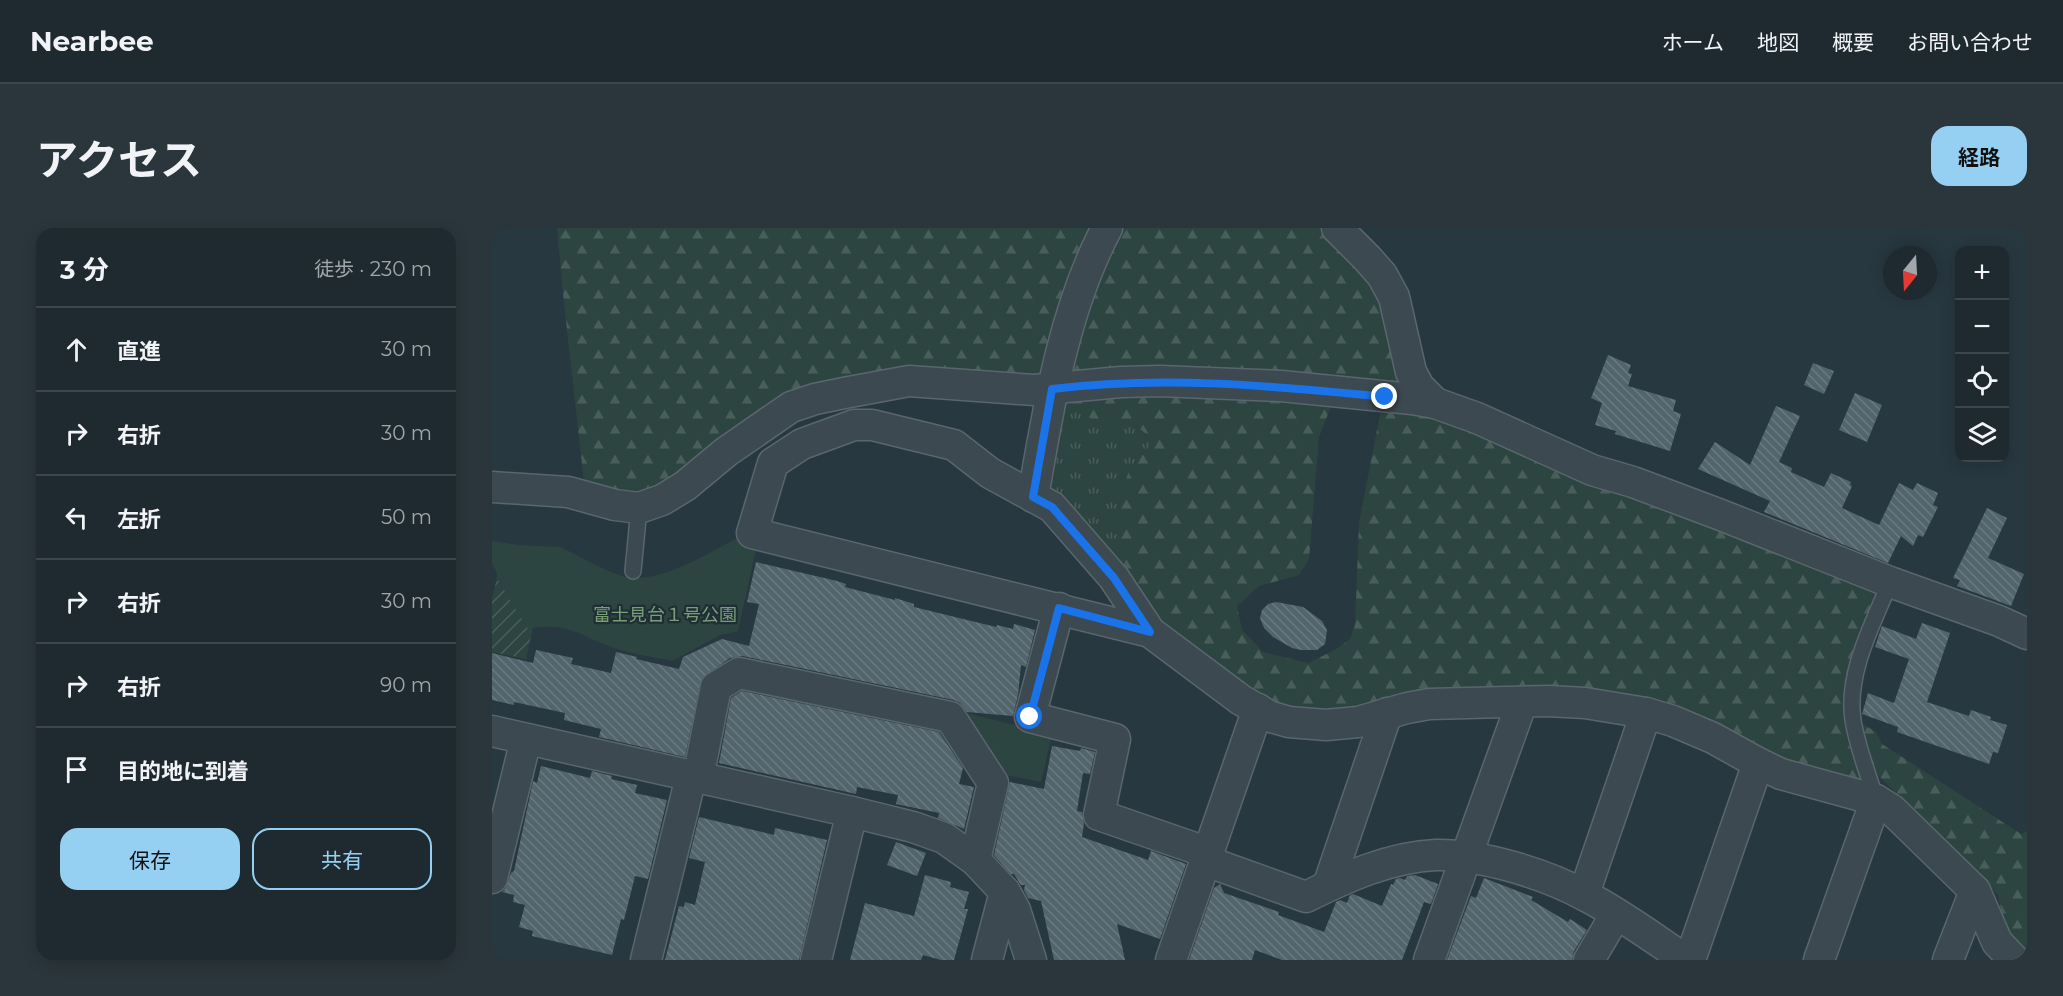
<!DOCTYPE html>
<html lang="ja">
<head>
<meta charset="utf-8">
<style>
  :root { --surface:#1e2a30; --page:#2b363c; --text:#f1f3f6; --muted:#a1a7ab; --line:#3c464c; --accent:#95d0f2 }
  body { margin:0; font-family:Montserrat,"Noto Sans JP",sans-serif; background:var(--page); color:var(--text) }
  .controls { position:absolute; right:18px; top:18px; display:grid; overflow:hidden; border-radius:12px; box-shadow:0 3px 15px #0003 }
  .controls button { width:54px; height:54px; display:grid; place-items:center; padding:0; border:0; border-bottom:2px solid var(--line); background:var(--surface); color:var(--text); font:30px sans-serif }
  .compass { position:absolute; left:1391px; top:18px; width:54px; height:54px; border-radius:50%; background:var(--surface); box-shadow:0 3px 15px #0003; rotate:198deg }
  .stop { position:absolute; width:18px; height:18px; margin:-14px; border:4px solid #1a73e8; border-radius:50%; background:#fff }
  .stop.end { background:#1a73e8; border-color:#fff; box-shadow:0 2px 6px #0008 }
  .list { margin:0; padding:0; list-style:none }
  h2 { display:flex; justify-content:space-between; align-items:center; height:78px; margin:0; padding:0 24px; font-size:26px }
  h2 small { font-size:20px; font-weight:400; color:var(--muted) }
  .list li { display:grid; grid-template-columns:39px 1fr auto; gap:18px; align-items:center; box-sizing:border-box; height:84px; padding:0 24px; border-top:2px solid var(--line) }
  .list b { display:block; font-size:22px; white-space:nowrap }
  .list em { font-size:20px; font-style:normal; color:var(--muted) }
  .actions { display:flex; gap:12px; padding:18px 24px }
  .actions a { flex:1; padding:14px 0; border:2px solid var(--accent); border-radius:18px; text-align:center; font-size:21px; color:var(--accent) }
  .actions .main { background:var(--accent); color:#111 }
  .icon { flex:none; width:33px; height:33px; fill:none; stroke:currentColor; stroke-width:2; stroke-linecap:round; stroke-linejoin:round }
  .map { position:relative; flex:none; width:1535px; height:732px; overflow:hidden; border-radius:18px }
  header { display:flex; align-items:center; gap:36px; box-sizing:border-box; height:84px; padding:0 30px; background:var(--surface); border-bottom:2px solid var(--line) }
  header strong { font-size:28px }
  nav { display:flex; gap:33px; margin-inline-start:auto; font-size:21px }
  .intro { display:flex; align-items:center; justify-content:space-between; box-sizing:border-box; height:144px; padding:0 36px }
  h1 { margin:0; font-size:42px }
  .button { padding:15px 27px; border-radius:18px; background:var(--accent); color:#111; font-size:21px; font-weight:700 }
  main { display:flex; gap:36px; padding:0 36px }
  aside { flex:1; background:var(--surface); border-radius:18px; box-shadow:0 3px 15px #0003 }
  .map>svg:first-child { display:block }
</style>
</head>
<body>
<header>
<strong>Nearbee</strong>
<nav><a>ホーム</a><a>地図</a><a>概要</a><a>お問い合わせ</a></nav>
</header>
<div class="intro"><h1>アクセス</h1><a class="button">経路</a></div>
<main>
<aside>
<h2>3 分<small>徒歩 · 230 m</small></h2>
<ul class="list">
<li><svg class="icon" aria-label="ahead" viewBox="0 0 24 24"><path d="M12 20V5M6 11l6-6 6 6"/></svg><div><b>直進</b></div><em>30 m</em></li>
<li><svg class="icon" aria-label="right" viewBox="0 0 24 24"><path d="M7 20v-9h11M14 6l5 5-5 5"/></svg><div><b>右折</b></div><em>30 m</em></li>
<li><svg class="icon" aria-label="left" viewBox="0 0 24 24"><path d="M17 20v-9H6M10 6l-5 5 5 5"/></svg><div><b>左折</b></div><em>50 m</em></li>
<li><svg class="icon" aria-label="right" viewBox="0 0 24 24"><path d="M7 20v-9h11M14 6l5 5-5 5"/></svg><div><b>右折</b></div><em>30 m</em></li>
<li><svg class="icon" aria-label="right" viewBox="0 0 24 24"><path d="M7 20v-9h11M14 6l5 5-5 5"/></svg><div><b>右折</b></div><em>90 m</em></li>
<li><svg class="icon" aria-label="arrive" viewBox="0 0 24 24"><path d="M6 21V4h12l-3 4 3 4H6"/></svg><div><b>目的地に到着</b></div></li>
</ul>
<div class="actions"><a class="main">保存</a><a>共有</a></div>
</aside>
<div class="map">
<svg width="1535" height="732" viewBox="0 0 1535 732">
  <defs>
    <pattern id="grass-tufts" width="24" height="20" patternUnits="userSpaceOnUse" patternTransform="scale(1.5)"><rect width="24" height="20" fill="#2d4540"/><path d="M3 7l-1-3M5 7V3M7 7l1-3M15 17l-1-3M17 17v-4M19 17l1-3" fill="none" stroke="#495e5a"/></pattern>
    <pattern id="forest-firs" width="22" height="20" patternUnits="userSpaceOnUse" patternTransform="scale(1.5)"><rect width="22" height="20" fill="#2d4540"/><path d="M5 1l3.5 6h-7zM16 11l3.5 6h-7z" fill="#495e5a"/></pattern>
    <pattern id="garden-furrows" width="10" height="10" patternUnits="userSpaceOnUse" patternTransform="scale(1.5)"><rect width="10" height="10" fill="#2d4540"/><path d="M-1 1l2-2M0 10L10 0M9 11l2-2" fill="none" stroke="#495e5a"/></pattern>
    <pattern id="building-back-hatch" width="6" height="6" patternUnits="userSpaceOnUse" patternTransform="scale(1.5)"><rect width="6" height="6" fill="#53656c"/><path d="M-1 5l2 2M0 0l6 6M5-1l2 2" fill="none" stroke="#6a7980"/></pattern>
  </defs>
  <rect width="100%" height="100%" fill="#283840"/>
  <path fill="url(#grass-tufts)" d="M568,170L604,194L645,198L662,213L638,241L649,372L556,267Z"/>
  <g fill="url(#forest-firs)">
    <path d="M65,0H607L551,156L325,162L169,269L93,263L72,75Z"/>
    <path d="M624,0H834L886,52L920,161L568,155Z"/>
    <path d="M571,167L843,168L827,209L817,331L807,347L767,358L745,378L750,402L771,424L816,435L843,422L858,411L863,397L867,295L890,176L921,179L1385,360C1372,399 1351,447 1352,490C1353,511 1363,533 1369,552L1280,527L1202,487L872,479L820,482L791,479L759,462L675,403L649,372L630,333L625,273L638,241L662,213L645,198L604,194L568,170Z"/>
    <path d="M1370,496L1384,504L1390,516L1529,606L1535,603V728L1514,707L1506,667L1379,540L1374,525Z"/>
  </g>
  <g fill="#2d4540">
    <path d="M243,311L265,317L246,403L228,407L180,433C162,429 142,426 125,421C87,409 80,393 35,401L5,350V345L0,336V313L26,317L68,319C86,327 122,349 140,350C172,352 216,326 243,311Z"/>
    <path d="M466,483L560,506L549,554L504,545Z"/>
  </g>
  <path fill="url(#garden-furrows)" d="M5,350L35,400L41,399L34,431L0,424V370Z"/>
  <g fill="url(#building-back-hatch)">
    <path d="M1116,127L1139,137L1136,145L1140,146L1136,158L1184,172L1181,183L1189,186L1178,223L1123,206L1124,203L1103,197L1110,175L1099,170Z"/>
    <path d="M1321,135L1342,143L1332,166L1312,157Z"/>
    <path d="M1363,165L1390,177L1375,214L1347,202Z"/>
    <path d="M1284,178L1308,188L1287,234L1300,240L1299,244L1332,259L1339,245L1359,254L1358,257L1360,258L1350,280L1387,297L1407,255L1421,262L1425,255L1446,265L1441,277L1446,279L1431,309L1426,307L1421,318L1409,308L1396,335L1272,284L1278,273L1206,241L1223,214L1258,237Z"/>
    <path d="M1495,280L1515,290L1496,330L1532,346L1519,378L1465,358L1468,352L1461,350Z"/>
    <path d="M264,334L345,353L354,356L353,359L403,372V370L422,376V379L504,399L505,397L521,401L522,396L543,402L534,439L529,437L526,467L521,488L475,484L468,475L462,472L251,428L238,430L210,450L193,529L107,509L109,501L72,492L73,485L22,474V477L0,472V425L41,435L44,422L81,430L79,436L119,445L124,424L145,429L144,431L187,441L191,429L230,411L257,418L267,376L255,374Z"/>
    <path d="M784,374L811,379L830,393L835,402L833,416L825,422H809L800,420L781,409L772,400L768,390L770,382L776,376Z"/>
    <path d="M1430,395L1458,405L1435,474L1477,488L1479,482L1499,489L1498,492L1515,497L1506,525L1501,524L1497,536L1405,504L1406,499L1370,486L1376,465L1402,475L1417,431L1383,419L1390,398L1424,411Z"/>
    <path d="M250,463L447,504L471,540L467,556L482,559L472,601L446,590L447,585L404,576L406,567L365,559L364,566L227,535L239,470Z"/>
    <path d="M560,518L588,523L589,520L603,524L598,546L591,545L585,583L590,584L592,595L590,609L656,632L659,623L694,636L668,711L625,696L633,732H562L549,673L536,670L532,662L533,657H529L522,646H519L502,627L518,554L552,561Z"/>
    <path d="M49,538L98,550L100,543L120,548L119,551L145,557L143,565L175,572L156,651L143,648L132,692L129,691L120,727L40,708L41,703L27,699L33,677L21,674L22,667L10,664L13,661L19,645L22,643L41,553L45,555Z"/>
    <path d="M207,589L282,607L283,600L335,612L307,732H173L187,678L192,679L193,674L203,677L213,634L197,630Z"/>
    <path d="M404,614L434,625L425,648L395,637Z"/>
    <path d="M433,647L459,654L458,659L477,664L472,681H476L462,732H449L431,727L429,732H358L373,675L422,688Z"/>
    <path d="M923,647L946,656L939,676L932,674L910,732H790L763,722L760,732H697L722,660L728,656L732,665L787,684L786,687L832,704L844,674L848,672L855,675L858,667L861,666L890,678L899,656L901,657L904,651L908,650L913,652L915,648Z"/>
    <path d="M992,650L1041,669L1039,672L1076,694L1078,691L1095,702L1082,723L1080,732H955L979,668L984,670Z"/>
  </g>
  <g fill="none" stroke-linecap="round" stroke-linejoin="round">
    <g stroke="#59666d" stroke-width="18">
      <g id="lane">
        <path d="M141,343L147,280"/>
        <path d="M1384,572C1376,545 1365,519 1361,492C1354,445 1381,396 1398,354"/>
      </g>
    </g>
    <g stroke="#59666d" stroke-width="33">
      <g id="street">
        <path d="M845,0L875,30L890,47L902,69L919,144L927,159L943,175L985,190L1100,242L1141,254L1229,287L1398,354L1507,393L1535,406"/>
        <path d="M0,259L76,264L123,277L147,280L170,272L193,258L234,224L299,179L323,171L352,165L417,153L542,162L629,154L668,153L789,158L920,171L943,175"/>
        <path d="M541,269C556,181 572,80 615,0"/>
        <path d="M567,380L538,489L623,511L607,587L717,625"/>
        <path d="M658,404L622,350L560,279L498,245L462,217L380,197H362L310,216L281,235L260,305L658,404L749,472L779,489L797,494L834,497L866,494L915,480L937,476L1056,473L1093,475L1154,485L1181,493L1221,510L1266,535L1289,546L1384,572L1400,582L1483,663L1505,714L1522,732"/>
        <path d="M0,503L360,584L421,599L452,610L483,632L513,664L523,682L539,732"/>
        <path d="M206,550L224,459L247,445L458,489L501,555L483,632"/>
        <path d="M714,633L814,669C854,649 898,629 944,627C989,626 1054,646 1094,668C1129,686 1161,710 1194,732"/>
        <path d="M0,650L34,511"/>
        <path d="M836,658L895,485"/>
        <path d="M1092,666L1154,485"/>
        <path d="M154,732L199,549"/>
        <path d="M324,732L360,584"/>
        <path d="M495,732L513,664"/>
        <path d="M679,732L766,481"/>
        <path d="M937,732L1030,474"/>
        <path d="M1097,732L1124,686"/>
        <path d="M1198,732L1266,535"/>
        <path d="M1327,732L1384,572"/>
        <path d="M1456,732L1483,663"/>
      </g>
    </g>
    <use href="#lane" stroke="#3c4950" stroke-width="15"/>
    <use href="#street" stroke="#3c4950" stroke-width="30"/>
  </g>
  <g fill="none" stroke-linecap="round" stroke-linejoin="round">
    <path stroke="#1a73e8" stroke-width="8" d="M538,489L567,380L658,404L622,350L560,279L541,269L560,161C671,147 782,158 893,169"/>
  </g>
  <g text-anchor="middle" stroke-width="4.5" stroke-linejoin="round" paint-order="stroke">
    <g font-size="18" fill="#799e78" stroke="#202e35">
      <text x="173" y="393">富士見台１号公園</text>
    </g>
  </g>
</svg>
<div class="controls">
<button>+</button>
<button>−</button>
<button><svg class="icon" aria-label="locate" viewBox="0 0 24 24"><circle cx="12" cy="12" r="6"/><path d="M12 2v4M12 18v4M2 12h4M18 12h4"/></svg></button>
<button><svg class="icon" aria-label="layers" viewBox="0 0 24 24"><path d="M12 4l9 5-9 5-9-5zM3 14l9 5 9-5"/></svg></button>
</div>
<svg class="compass" viewBox="-18 -18 36 36"><path d="M0-13l5 13h-10z" fill="#e53935"/><path d="M0 13l5-13h-10z" fill="#a1a7ab"/></svg>
<div class="stop" style="left:538px;top:489px"></div>
<div class="stop end" style="left:893px;top:169px"></div>
</div>
</main>
</body>
</html>
